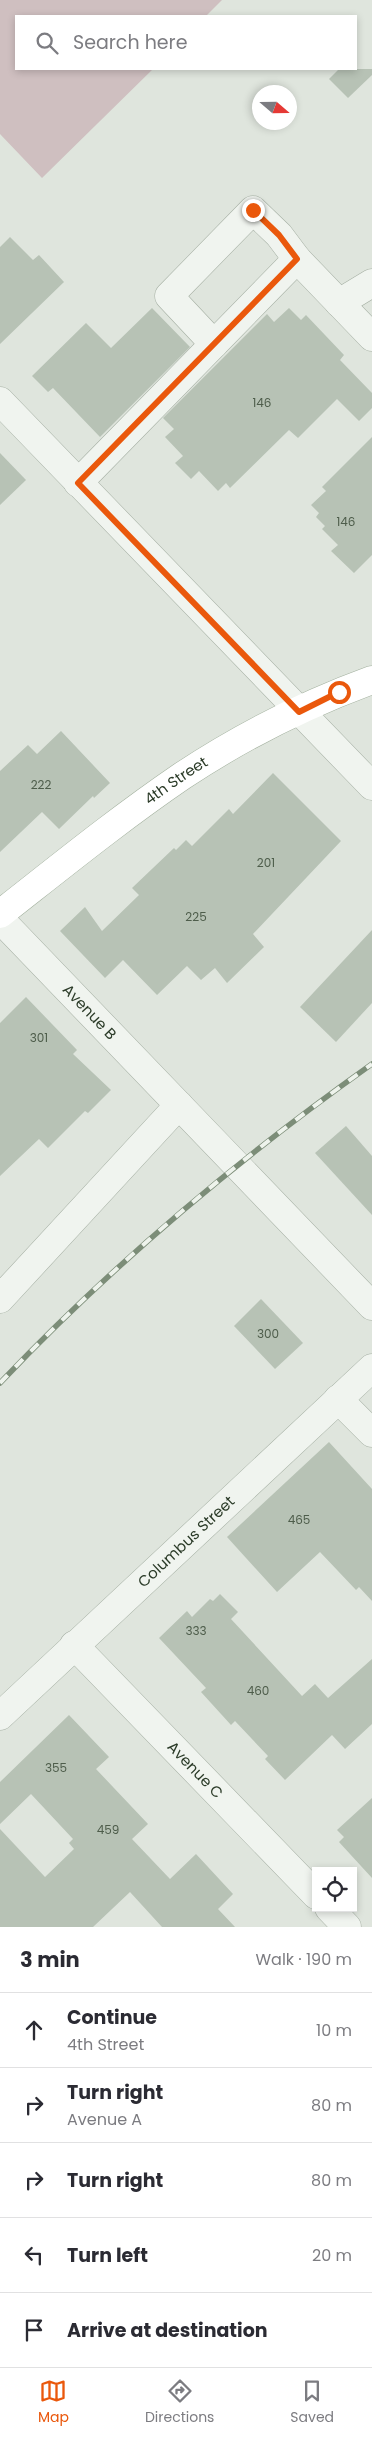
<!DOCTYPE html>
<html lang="en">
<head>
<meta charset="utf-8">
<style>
  :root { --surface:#fff; --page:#f7f7f7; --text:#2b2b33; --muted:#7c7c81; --line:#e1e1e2; --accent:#ea580c }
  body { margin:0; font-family:Poppins,sans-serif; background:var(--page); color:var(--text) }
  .controls { position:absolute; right:15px; bottom:15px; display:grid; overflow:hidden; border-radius:0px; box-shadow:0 2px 8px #0003 }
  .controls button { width:45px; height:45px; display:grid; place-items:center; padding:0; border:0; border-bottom:1px solid var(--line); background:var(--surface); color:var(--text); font:25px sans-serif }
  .compass { position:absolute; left:252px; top:85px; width:45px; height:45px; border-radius:50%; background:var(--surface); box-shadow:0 2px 8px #0003; rotate:110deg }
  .stop { position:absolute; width:15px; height:15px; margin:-11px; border:4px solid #ea580c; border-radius:50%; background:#fff }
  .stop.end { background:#ea580c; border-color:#fff; box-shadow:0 1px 5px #0008 }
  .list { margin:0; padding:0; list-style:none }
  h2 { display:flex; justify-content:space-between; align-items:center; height:65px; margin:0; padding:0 20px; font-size:21px }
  h2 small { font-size:16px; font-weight:400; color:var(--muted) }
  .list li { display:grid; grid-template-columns:32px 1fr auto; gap:15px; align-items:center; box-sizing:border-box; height:75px; padding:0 20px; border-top:1px solid var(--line) }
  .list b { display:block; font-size:19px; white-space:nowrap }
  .list p { margin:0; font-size:16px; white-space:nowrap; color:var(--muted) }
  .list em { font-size:16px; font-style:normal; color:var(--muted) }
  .icon { flex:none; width:28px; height:28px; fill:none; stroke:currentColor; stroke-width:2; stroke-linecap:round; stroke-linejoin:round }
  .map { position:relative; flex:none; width:372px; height:1927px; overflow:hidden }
  .search { position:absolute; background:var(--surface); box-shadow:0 2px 8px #0003; left:15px; right:15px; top:15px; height:55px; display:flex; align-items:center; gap:12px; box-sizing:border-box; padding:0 18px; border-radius:0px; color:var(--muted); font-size:19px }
  .sheet { height:440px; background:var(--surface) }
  nav { display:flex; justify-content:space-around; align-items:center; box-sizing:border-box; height:70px; border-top:1px solid var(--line); background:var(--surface); font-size:14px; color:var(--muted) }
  nav a { display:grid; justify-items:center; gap:2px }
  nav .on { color:var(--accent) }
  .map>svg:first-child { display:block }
</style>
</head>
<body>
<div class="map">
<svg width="372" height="1927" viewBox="0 0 372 1927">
  <rect width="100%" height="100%" fill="#dfe5dd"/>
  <path fill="#cfbfc0" d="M0,0H222L206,16H16V69H153L42,178L0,134Z"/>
  <g fill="#b7c2b5">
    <path d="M339,69H372V75L348,98L329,79Z"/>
    <path d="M10,237L33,260L39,255L64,282L0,344V247Z"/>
    <path d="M152,308L190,347L100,437L53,388L48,392L32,376L86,323L111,348Z"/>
    <path d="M289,308L301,320L306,315L344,355L340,360L372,393V408L359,421L337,399L298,438L289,430L230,488L226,483L218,491L199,471L191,479L175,463L183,456L165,437L174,429L163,418L267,314L274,322Z"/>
    <path d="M372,437V555L354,573L331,551L338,545L322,529L325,526L316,517L319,513L311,505L326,491L322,487Z"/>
    <path d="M0,453L26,480L0,505Z"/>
    <path d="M61,731L110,783L94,798L93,796L59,829L42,812L0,852V771L28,745L37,754Z"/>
    <path d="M273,773L341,841L253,934L264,947L227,983L215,968L201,980L187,966L157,995L123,960L105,978L60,931L85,907L102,931L139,895L132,888L174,848L176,850L186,840L192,846L229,809L233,814Z"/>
    <path d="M372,930V1003L336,1042L300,1007Z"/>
    <path d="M26,997L77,1050L73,1054L111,1090L88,1113L85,1111L48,1148L39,1139L0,1176V1023Z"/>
    <path d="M346,1126L372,1156V1215L315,1153Z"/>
    <path d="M261,1299L303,1343L275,1369L234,1326Z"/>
    <path d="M329,1442L372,1489V1601L359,1587L356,1590L320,1552L277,1592L227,1537Z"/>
    <path d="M220,1594L238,1612L231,1619L302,1696L315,1684L328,1698L372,1659V1724L345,1749L332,1735L285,1780L265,1759L268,1756L235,1721L231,1725L201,1692L206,1688L159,1638L187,1611L192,1617L210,1599L213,1601Z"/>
    <path d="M69,1715L109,1757L96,1769L148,1824L132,1839L170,1879L196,1854L233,1894L218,1909L235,1927H162L130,1892L93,1927H0V1829L45,1877L74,1849L69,1843L73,1839L31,1794L0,1824V1782Z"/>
    <path d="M372,1798V1878L339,1842L344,1837L337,1830Z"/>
  </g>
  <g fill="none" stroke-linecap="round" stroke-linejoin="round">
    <g stroke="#a5afa3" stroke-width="29">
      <g id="minor">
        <path d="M339,303L372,283"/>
        <path d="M214,344L169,296L253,210L279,235L297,259"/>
        <path d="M0,401L372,786"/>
        <path d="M78,483L297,259L372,337"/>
        <path id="s1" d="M0,919L372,1306"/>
        <path d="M0,1299L179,1105"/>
        <path d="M338,1399L372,1433"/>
        <path id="s2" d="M74,1645L316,1895"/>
        <path id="s3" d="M0,1716L372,1368"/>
        <path d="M329,1908L347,1927"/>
      </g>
    </g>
    <g stroke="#a2b09e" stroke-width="29">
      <g id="major">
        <path id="s4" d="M0,914C60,867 119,819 182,776C241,737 306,704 372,680"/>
      </g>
    </g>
    <use href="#minor" stroke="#f0f4ef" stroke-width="28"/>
    <use href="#major" stroke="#fff" stroke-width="28"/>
    <g stroke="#7c8d78" stroke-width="5.5">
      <path id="rail" d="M0,1383C113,1264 238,1159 372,1064"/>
    </g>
    <use href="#rail" stroke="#eef3ec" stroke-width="4" stroke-dasharray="11" stroke-linecap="butt"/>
  </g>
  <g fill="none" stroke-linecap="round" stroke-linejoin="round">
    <path stroke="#ea580c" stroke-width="6" d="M253,210L279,235L297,259L78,483L299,712L339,692"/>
  </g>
  <g text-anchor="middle" stroke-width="4" stroke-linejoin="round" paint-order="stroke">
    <g font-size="12" fill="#4e5d4b">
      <text x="262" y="407">146</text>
      <text x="346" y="526">146</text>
      <text x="41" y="789">222</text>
      <text x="266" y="867">201</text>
      <text x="196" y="921">225</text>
      <text x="39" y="1042">301</text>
      <text x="268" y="1338">300</text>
      <text x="299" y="1524">465</text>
      <text x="196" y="1635">333</text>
      <text x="258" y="1695">460</text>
      <text x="56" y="1772">355</text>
      <text x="108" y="1834">459</text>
    </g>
    <g font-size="15" fill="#2b3b28" stroke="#eef3ec">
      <text dy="5" stroke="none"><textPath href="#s4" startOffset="221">4th Street</textPath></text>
      <text dy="5" stroke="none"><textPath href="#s1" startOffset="129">Avenue B</textPath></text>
      <text dy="5" stroke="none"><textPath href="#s3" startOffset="255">Columbus Street</textPath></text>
      <text dy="5" stroke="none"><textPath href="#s2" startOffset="174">Avenue C</textPath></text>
    </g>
  </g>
</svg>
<div class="controls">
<button><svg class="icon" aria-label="locate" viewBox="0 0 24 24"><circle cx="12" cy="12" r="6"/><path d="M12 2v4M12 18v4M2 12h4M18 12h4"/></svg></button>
</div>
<svg class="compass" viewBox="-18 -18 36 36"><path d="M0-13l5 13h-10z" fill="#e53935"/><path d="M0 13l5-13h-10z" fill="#7c7c81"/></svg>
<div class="stop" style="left:339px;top:692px"></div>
<div class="stop end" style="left:253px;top:210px"></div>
<div class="search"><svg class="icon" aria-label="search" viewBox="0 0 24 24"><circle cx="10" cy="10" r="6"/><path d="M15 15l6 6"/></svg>Search here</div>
</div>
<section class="sheet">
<h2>3 min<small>Walk · 190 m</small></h2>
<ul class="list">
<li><svg class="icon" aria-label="ahead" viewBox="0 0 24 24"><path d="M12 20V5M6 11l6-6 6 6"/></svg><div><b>Continue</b><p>4th Street</p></div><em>10 m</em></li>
<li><svg class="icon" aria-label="right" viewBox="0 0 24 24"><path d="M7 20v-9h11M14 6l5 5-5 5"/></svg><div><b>Turn right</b><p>Avenue A</p></div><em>80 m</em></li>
<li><svg class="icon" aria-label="right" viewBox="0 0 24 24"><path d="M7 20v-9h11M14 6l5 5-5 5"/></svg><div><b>Turn right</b></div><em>80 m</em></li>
<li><svg class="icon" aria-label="left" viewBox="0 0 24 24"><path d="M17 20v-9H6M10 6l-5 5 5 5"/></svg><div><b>Turn left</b></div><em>20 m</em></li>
<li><svg class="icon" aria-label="arrive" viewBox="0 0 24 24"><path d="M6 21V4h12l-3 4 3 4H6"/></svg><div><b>Arrive at destination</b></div></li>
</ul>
</section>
<nav>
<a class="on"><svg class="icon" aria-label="map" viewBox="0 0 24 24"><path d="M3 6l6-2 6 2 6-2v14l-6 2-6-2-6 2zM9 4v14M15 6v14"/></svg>Map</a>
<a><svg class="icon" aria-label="directions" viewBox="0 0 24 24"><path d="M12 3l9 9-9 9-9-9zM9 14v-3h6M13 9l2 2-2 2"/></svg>Directions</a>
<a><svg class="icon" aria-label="saved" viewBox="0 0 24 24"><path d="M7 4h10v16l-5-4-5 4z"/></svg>Saved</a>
</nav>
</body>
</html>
